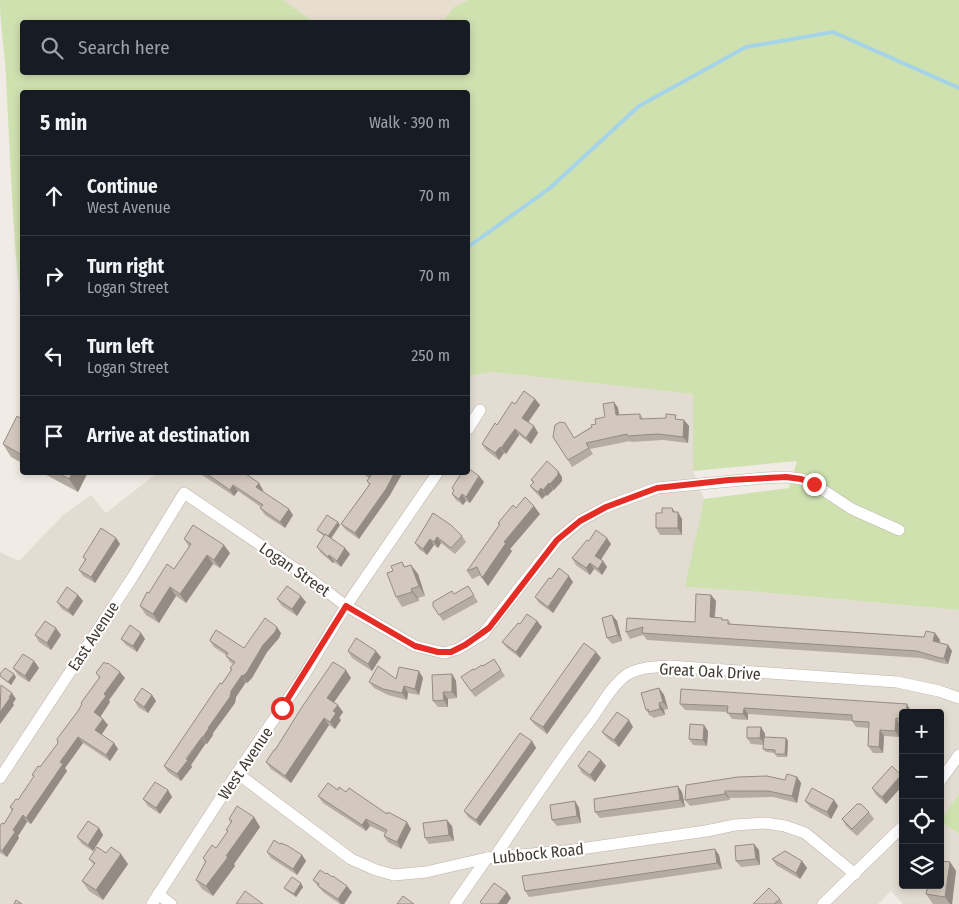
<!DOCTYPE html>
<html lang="en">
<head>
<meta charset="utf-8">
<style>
  :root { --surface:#171b24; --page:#20242c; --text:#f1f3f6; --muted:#9ea1a6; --line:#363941 }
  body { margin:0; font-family:"Fira Sans Condensed",sans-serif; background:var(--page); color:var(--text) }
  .controls { position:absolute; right:15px; bottom:15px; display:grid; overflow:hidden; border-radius:5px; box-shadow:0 2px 8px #0003 }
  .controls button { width:45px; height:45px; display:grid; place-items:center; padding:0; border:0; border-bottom:1px solid var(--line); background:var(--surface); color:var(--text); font:25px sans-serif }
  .stop { position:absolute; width:15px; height:15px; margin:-11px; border:4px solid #e52d26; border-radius:50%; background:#fff }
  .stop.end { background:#e52d26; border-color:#fff; box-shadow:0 1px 5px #0008 }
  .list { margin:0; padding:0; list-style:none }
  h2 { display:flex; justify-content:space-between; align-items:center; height:65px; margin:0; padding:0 20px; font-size:21px }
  h2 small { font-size:16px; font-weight:400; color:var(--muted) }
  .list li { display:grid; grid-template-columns:32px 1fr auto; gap:15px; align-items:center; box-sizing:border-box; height:80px; padding:0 20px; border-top:1px solid var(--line) }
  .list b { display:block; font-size:19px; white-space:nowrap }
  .list p { margin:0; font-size:16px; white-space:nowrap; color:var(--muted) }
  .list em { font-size:16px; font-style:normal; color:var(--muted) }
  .icon { flex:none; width:28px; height:28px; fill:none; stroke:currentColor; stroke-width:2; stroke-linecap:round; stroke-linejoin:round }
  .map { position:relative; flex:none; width:959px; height:904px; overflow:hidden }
  .search { position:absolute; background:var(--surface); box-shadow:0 2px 8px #0003; left:20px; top:20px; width:450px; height:55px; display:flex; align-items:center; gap:12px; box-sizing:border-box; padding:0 18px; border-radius:5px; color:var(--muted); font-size:19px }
  .panel { position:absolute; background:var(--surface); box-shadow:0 2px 8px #0003; left:20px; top:90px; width:450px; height:385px; border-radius:5px }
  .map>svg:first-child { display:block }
</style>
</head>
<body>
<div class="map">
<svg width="959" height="904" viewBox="0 0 959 904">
  <rect width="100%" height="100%" fill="#f0ebe4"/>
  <path fill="#e3dcd2" d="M492,372L694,394L693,471L704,499L686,587L747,591L959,610V793L940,821V713H903V885H940V821L959,834V904H903L891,891L878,904H0V552L19,561L63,515L91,495L106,513L157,473L468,472V376Z"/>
  <path fill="#e8decf" d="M283,0H468L454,7L442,22H314Z"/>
  <g fill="#d0e1b0">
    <path d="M0,0H283L314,22H22V72H468V22H442L454,7L468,0H959V610L747,591L685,587L704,499L789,488L797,461L693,471V394L492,372L468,376V92H22V300L20,299C12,225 10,151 6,76C5,51 0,26 0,0Z"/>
    <path d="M959,793V834L940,821Z"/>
  </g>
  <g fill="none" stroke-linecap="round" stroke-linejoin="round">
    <path stroke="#a5d4e8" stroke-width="4" d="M468,247L550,188L639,106L746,47L833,32L959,88"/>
    <g stroke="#bdb4aa" stroke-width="12">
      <g id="street">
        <path d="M468,429L480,410"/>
        <path d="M237,773L351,859L376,870L394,875L426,872L487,858L566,851L706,831L735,825L765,823L785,826L805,833L855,874"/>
        <path d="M0,778L132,578L184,493L312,580L346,606L415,646L444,653L458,649L483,634L557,540L580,521L606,507L657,488L764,478L786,477L801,479L814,484L852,509L899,530"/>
        <path d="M940,781L959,755"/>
        <path d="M494,858C526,811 557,763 592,718C602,704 612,686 625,676C638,667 655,667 669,666L897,682L939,691L959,698"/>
        <path d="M158,894L171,904"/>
        <path d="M152,904L237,773L303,677L346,606L438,472"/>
        <path d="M455,904L487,858"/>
        <path d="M823,904L903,826"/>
      </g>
    </g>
    <use href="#street" stroke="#fff" stroke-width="11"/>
  </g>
  <g fill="#b5aca3">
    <path d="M535,399L540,405L528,422L534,426L538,433L531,444L519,435L506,454L504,453L499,460L486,450L482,444L515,404Z"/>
    <path d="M614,402L618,408L619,415L640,414L643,419L684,420L689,426L688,443L663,440L631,442L630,441L590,449L593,454L572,467L568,460L575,437L596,424L605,417Z"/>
    <path d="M22,419V463L11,457L3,444Z"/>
    <path d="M558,471L562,477V481L554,490H553L547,496L546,495L542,499L535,492L530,486L533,483L531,480Z"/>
    <path d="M41,472H88L78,492Z"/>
    <path d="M200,472H243L263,490L262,491L293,515L285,528L265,515L260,508L261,507L238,491L234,496L202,475Z"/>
    <path d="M361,472H403L390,495L359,539L346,530L341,524L369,485L367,481L369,478Z"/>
    <path d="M479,476L484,482L470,503L466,501L463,505L456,500L452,494L454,491L452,488Z"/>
    <path d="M516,508L540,514L510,549L512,551L488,586L481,575L472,579L467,571L499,525L498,523Z"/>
    <path d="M672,508L675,512L682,519V535H660L656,528L662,513Z"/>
    <path d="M433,513L462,536L466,542L455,554L441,543L438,548L434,545L427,555L419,549L415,543Z"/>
    <path d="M340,525L331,538L350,554L341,567L334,562L333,563L321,553L317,547L324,536L320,533L317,530Z"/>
    <path d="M116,538L120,544L95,583L83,576L79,570L85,560L83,557Z"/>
    <path d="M184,539L230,553L220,568L213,564L186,603L176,596L159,623L146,615L140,606L149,593L174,569L189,547Z"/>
    <path d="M589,541L611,544L601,560L603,561L607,567L602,575L594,569L590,575L576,565L572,558Z"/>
    <path d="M402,562L405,567L418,574L425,596L418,598L419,601L402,607L396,597L393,571Z"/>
    <path d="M551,579L573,582L553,613L539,603L535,597Z"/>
    <path d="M468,586L478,602L443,621L439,615L455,594Z"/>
    <path d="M78,595L83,601L73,616L62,609L57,602Z"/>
    <path d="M711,595L716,601L715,617L724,620H728L731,624L924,637L935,633L940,640L939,642L948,645L952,651L948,664H945L921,658L647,640L643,635L630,639L626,632L627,618L695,622Z"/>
    <path d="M277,599L306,602L297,616L282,606Z"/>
    <path d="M612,615L617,621L622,641L612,644L607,638Z"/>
    <path d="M537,621L542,627L520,658L507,648L502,642Z"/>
    <path d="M141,633L145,639L137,652L126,645L121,639Z"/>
    <path d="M281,633L279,638L267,652L252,678L247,683L246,682L236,697L235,703L213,733V735L207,744L206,743L191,765L192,767L181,781L168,772L164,766L231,670L230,668L233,664L230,662L226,656V655L214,647L210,641L244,648Z"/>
    <path d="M35,635H61L51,650L39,642Z"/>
    <path d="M348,651L381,657L372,671L352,658Z"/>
    <path d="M601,658L547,734L535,725L530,719Z"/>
    <path d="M494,659L505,676L475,697L461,677L483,666Z"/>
    <path d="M34,661L39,668L29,682L18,675L13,668Z"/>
    <path d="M96,673L125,678L109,700L110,702L100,716L103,719L108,725L101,734L114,743L118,749L110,761L83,743L65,768L67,771L31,824L27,822L18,836L19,838L7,857L0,853V826L4,824L12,811L10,807L18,800L34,777L32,775L40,767L58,743L78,711L82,704L81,703L99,678Z"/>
    <path d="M452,674L456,681L457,698L448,699V707H438L433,701Z"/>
    <path d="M0,676L16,677L11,685L2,678Z"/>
    <path d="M351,678L334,702L343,712L339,718L341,720L335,729L329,725L291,783L271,769L266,762L275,750Z"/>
    <path d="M423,678L419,695L408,693L407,700L388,695L374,688L369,682L396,679Z"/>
    <path d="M659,688L664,695L668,709L664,710L665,715L653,718L652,716H650L646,710Z"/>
    <path d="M152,695L156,701L148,713L138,707L134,700Z"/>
    <path d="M680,704L911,711V713H903V725H900L899,737L884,736L883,753H873L868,746L869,728L856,727L852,721L748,714V720L732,719L727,712L685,710Z"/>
    <path d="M633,727L619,747L607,738L602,732Z"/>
    <path d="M761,727L765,734V737L786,738L788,741L787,757H777L775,753L766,752L763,749L764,745L751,744L747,738Z"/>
    <path d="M708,731L707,746L693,745L689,739Z"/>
    <path d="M532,741L536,748L480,826L468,817L464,811Z"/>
    <path d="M601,760L606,766L595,782L582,773L578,766Z"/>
    <path d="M797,777L801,783L797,803L773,797L729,798L730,800L690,806L685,800L785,780Z"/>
    <path d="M903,777V785L886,804L876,795L872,788Z"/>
    <path d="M168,790L172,797L160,814L148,806L143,799Z"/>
    <path d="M346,792L411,829L401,849L388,842L384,836L385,833L370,826L366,831L323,803L318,796Z"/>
    <path d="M682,792L685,807L600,818L595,812Z"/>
    <path d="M834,800L838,806L831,819L810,807L805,801Z"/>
    <path d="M575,801L579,808L581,823L557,826L552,820Z"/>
    <path d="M869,812L874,819L857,836L846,826L842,819Z"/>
    <path d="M254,817L260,827L234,864L235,866L213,896L202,889L196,880L205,862L203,858L216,848L228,831L226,830L231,823L229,819Z"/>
    <path d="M452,826L454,841L429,844L425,838Z"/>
    <path d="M99,828L103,835L93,851L82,844L77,837Z"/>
    <path d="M715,849L719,855L722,869L529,897L525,891Z"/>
    <path d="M759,850L760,865L741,867L736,861Z"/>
    <path d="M267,852L302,855L306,861L297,875L271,858Z"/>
    <path d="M106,853L128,864L103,900L89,891L82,881L94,865L89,859Z"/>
    <path d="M772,859L802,861L807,868L800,879L776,865Z"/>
    <path d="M950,862L956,871L952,904H933L926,894L927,889L916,888L914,885H940Z"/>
    <path d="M313,880L352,892L344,904H340L323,892Z"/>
    <path d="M303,887L296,897L287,891L284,888Z"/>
    <path d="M780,899L783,904H753Z"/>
  </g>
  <g fill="#948c84">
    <path d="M535,399L540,405L527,424L522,418Z"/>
    <path d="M614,402L618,408L620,421L616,415Z"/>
    <path d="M684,420L689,426L688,443L683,437Z"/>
    <path d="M534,426L538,433L531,444L526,438Z"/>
    <path d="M515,429L519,435L506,454L501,448Z"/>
    <path d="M500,447L504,453L499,460L495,453Z"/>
    <path d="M558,471L562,477V481L554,490L550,484Z"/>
    <path d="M73,472H88L78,492L69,479Z"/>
    <path d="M395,472H403L390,495L359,539L355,533Z"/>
    <path d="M479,476L484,482L470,503L466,497Z"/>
    <path d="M259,483L263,490L261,494L256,487Z"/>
    <path d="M549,483L553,490L547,496L543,490Z"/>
    <path d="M233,485L238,491L234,496L230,490Z"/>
    <path d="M541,488L546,495L542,499L538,492Z"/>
    <path d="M462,494L466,501L463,505L459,499Z"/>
    <path d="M534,506L540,514L510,549L512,551L488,586L482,578L504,542Z"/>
    <path d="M672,508L676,514L678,512L682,519V535L678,528Z"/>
    <path d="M289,509L293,515L285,528L280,522Z"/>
    <path d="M338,522L340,525L330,540L328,537Z"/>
    <path d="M437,537L441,543L438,548L434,542Z"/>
    <path d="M116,538L120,544L95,583L91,577Z"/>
    <path d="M607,538L611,544L599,562L595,556Z"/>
    <path d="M430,539L434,545L427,555L423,549Z"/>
    <path d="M224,545L230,553L220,568L214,560Z"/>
    <path d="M345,548L350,554L341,567L337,561Z"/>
    <path d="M207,555L213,564L186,603L180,594Z"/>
    <path d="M329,555L334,562L333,563L328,557Z"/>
    <path d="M603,561L607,567L602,575L598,569Z"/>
    <path d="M590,563L594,569L590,575L586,568Z"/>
    <path d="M411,565L418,574L425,596L419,586Z"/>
    <path d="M569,576L573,582L553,613L548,607Z"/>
    <path d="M170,587L176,596L159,623L153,614Z"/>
    <path d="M411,589L418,598L419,601L412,592Z"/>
    <path d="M78,595L83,601L73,616L68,610Z"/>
    <path d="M711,595L716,601L714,623L710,617Z"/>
    <path d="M301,596L306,602L297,616L292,609Z"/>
    <path d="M612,615L617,621L622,641L618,635Z"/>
    <path d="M537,621L542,627L520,658L516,652Z"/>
    <path d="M277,627L281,633L279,638L267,652L252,678L247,683L243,676L263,645Z"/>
    <path d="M56,628L61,635L51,650L47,643Z"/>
    <path d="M141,633L145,639L137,652L133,646Z"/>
    <path d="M935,633L940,640L938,647L933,641Z"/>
    <path d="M948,645L952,651L948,664L944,658Z"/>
    <path d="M376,651L381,657L372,671L368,664Z"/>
    <path d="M596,652L601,658L547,734L543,727Z"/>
    <path d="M34,661L39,668L29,682L25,676Z"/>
    <path d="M346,670L351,678L332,705L327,698Z"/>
    <path d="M419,671L423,678L419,695L415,689Z"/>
    <path d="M120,672L125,678L109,700L110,702L99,719L94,712L104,694Z"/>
    <path d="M14,674L16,677L11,685L8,682Z"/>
    <path d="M452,674L456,681L457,698L452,692Z"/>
    <path d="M242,675L246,682L236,697L235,703L213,733V735L207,744L203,737L208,728Z"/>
    <path d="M404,686L408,693L407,700L402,693Z"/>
    <path d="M659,688L664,695L668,709L663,702Z"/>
    <path d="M443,692L448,699V707L444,700Z"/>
    <path d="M12,693L16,699L13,703L14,705L0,724V712Z"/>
    <path d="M152,695L156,701L148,713L144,707Z"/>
    <path d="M659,703L664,710L665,715L660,709Z"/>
    <path d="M907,704L911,711V713H906Z"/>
    <path d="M338,705L343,712L339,718L341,720L335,729L330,722L333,711Z"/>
    <path d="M744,708L748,714V720L743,714Z"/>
    <path d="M324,718L329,725L291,783L285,776Z"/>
    <path d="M896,718L900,725L899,737L895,731Z"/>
    <path d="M103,719L108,725L100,737L95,730Z"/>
    <path d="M629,720L633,727L619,747L614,740Z"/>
    <path d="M940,723L944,729L940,735Z"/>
    <path d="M704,725L708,731L707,746L703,740Z"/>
    <path d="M761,727L765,734V745L760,738Z"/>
    <path d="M880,730L884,736L883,753L879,747Z"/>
    <path d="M78,737L83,743L65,768L67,771L31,824L26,818L60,762Z"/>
    <path d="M202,737L206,743L191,765L192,767L181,781L177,774Z"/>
    <path d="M786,738L788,741L787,757L785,754Z"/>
    <path d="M532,741L536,748L480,826L476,820Z"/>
    <path d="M114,743L118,749L110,761L106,755Z"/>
    <path d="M601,760L606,766L595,782L590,775Z"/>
    <path d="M901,775L903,777V785L886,804L882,797Z"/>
    <path d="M797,777L801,783L797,803L792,796Z"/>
    <path d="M678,786L682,792L685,807L680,800Z"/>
    <path d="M168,790L172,797L160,814L156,808Z"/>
    <path d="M725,791L729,798L730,800L725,794Z"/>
    <path d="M834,800L838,806L831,819L827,812Z"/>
    <path d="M575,801L579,808L581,823L577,816Z"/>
    <path d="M23,815L27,822L18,836L19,838L7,857L2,851L13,830Z"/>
    <path d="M254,817L260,827L234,864L235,866L213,896L206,886L226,856Z"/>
    <path d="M366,819L370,826L366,831L362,825Z"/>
    <path d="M447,820L452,826L454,841L449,835Z"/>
    <path d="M407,822L411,829L401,849L397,842Z"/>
    <path d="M99,828L103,835L93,851L88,845Z"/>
    <path d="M754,844L759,850L760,865L756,859Z"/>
    <path d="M715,849L719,855L722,869L717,863Z"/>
    <path d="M121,854L128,864L103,900L96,890Z"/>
    <path d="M302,855L306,861L297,875L293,869Z"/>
    <path d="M802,861L807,868L800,879L796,873Z"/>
    <path d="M950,862L956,871L952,904H950L945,897Z"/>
    <path d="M301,883L303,887L296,897L294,894Z"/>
    <path d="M347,886L352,892L344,904H341L338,899Z"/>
    <path d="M507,892L511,898L507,904H498Z"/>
  </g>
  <g fill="#d3c8bd" stroke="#948c84">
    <path d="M524,391L535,399L522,418L534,426L526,438L515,429L501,448L500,447L495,453L482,444L495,423L497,425L512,402L515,404Z"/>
    <path d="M614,402L616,415L640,414V419L666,418V414L676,415L675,419L684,420L683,437L658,434L627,436V434L586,443L589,448L568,460L553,437L555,425L560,422L565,423L574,438L592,427L591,425L596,424L595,419L605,417L603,404Z"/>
    <path d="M17,416L22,419V455L3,444Z"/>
    <path d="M547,461L558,471V475L550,484L549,483L543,490L541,488L538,492L530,486L534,482L531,480Z"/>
    <path d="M468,468L479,476L466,497L462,494L459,499L452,494L454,490L452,488L462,472H468Z"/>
    <path d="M56,472H73L69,479Z"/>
    <path d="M204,472H243L259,483L256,487L289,509L280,522L260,508L263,505L233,485L230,490Z"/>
    <path d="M366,472H395L386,489L355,533L341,524L370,484L367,481L371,475Z"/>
    <path d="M525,497L534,506L504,542L506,543L482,578L477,567L467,571L500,524L498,523L513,505L516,508Z"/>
    <path d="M662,508H672L673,512H678V528H656V513H662Z"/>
    <path d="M433,513L451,525L462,536L451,548L437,537L434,542L430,539L423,549L415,543Z"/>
    <path d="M327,515L338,522L328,536L325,534V535L317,530Z"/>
    <path d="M193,525L224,545L214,560L207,555L180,594L170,587L153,614L140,606L147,592L149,593L167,564L174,569L191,544L184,539Z"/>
    <path d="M101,528L116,538L91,577L79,570L86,559L83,557Z"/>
    <path d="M596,530L607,538L595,556L603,561L598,569L590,563L586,568L572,558L587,540L589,541Z"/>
    <path d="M325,534L345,548L337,561L329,555L328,557L317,547Z"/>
    <path d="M402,562L404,567L411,565L419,586L411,589L412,592L396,597L387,573L393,571L391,566Z"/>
    <path d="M559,568L569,576L548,607L535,597L549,578L551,579Z"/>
    <path d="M287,586L301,596L292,609L277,599Z"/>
    <path d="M468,586L474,595L439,615L433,606V602L452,591L454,594Z"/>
    <path d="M67,587L78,595L68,610L57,602Z"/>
    <path d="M696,594L711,595L710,617L722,618V620H728V624L924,637L926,631L935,633L933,641L948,645L944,658H940L917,651L642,633L643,627L626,632L627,618L695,622Z"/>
    <path d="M527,614L537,621L516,652L502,642L518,623L520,624Z"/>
    <path d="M612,615L618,635L607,638L602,618Z"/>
    <path d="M265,618L277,627L275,632L263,645L247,672L243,676L242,675L231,691L230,697L208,728H209L203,737H202L186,759L188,760L177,774L164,766L220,683L222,684L232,669L230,668L235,662L226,656L228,653L210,641L211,638L216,630L244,648Z"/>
    <path d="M45,621L56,628L47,643L35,635Z"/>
    <path d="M130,625L141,633L133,646L121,639Z"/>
    <path d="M356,638L376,651L368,664L348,651Z"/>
    <path d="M584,643L596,652L543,727L530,719Z"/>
    <path d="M23,654L34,661L25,676L13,668Z"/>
    <path d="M494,659L501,670L471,691L461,677L473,669L474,670L482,665L483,666Z"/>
    <path d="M104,662L107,664L108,663L120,672L104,694L106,696L94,712L103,719L95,730L114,743L106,755L78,737L60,762L63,764L26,818L23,815L13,830L15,832L2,851L0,849V826L2,823L4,824L13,809L10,807L16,799L18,800L34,776L32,775L38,766L40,767L58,743L57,739L78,711L82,704L81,703L100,677L96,673Z"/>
    <path d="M333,662L346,670L327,698L338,705L333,711L336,713L330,722L324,718L285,776L266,762L274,750H275L302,707Z"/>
    <path d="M378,666L396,679L399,667L419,671L415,689L404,686L402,693L383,689L369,682Z"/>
    <path d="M5,668L14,674L8,682L0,676V674Z"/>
    <path d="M452,674V692H443L444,700L433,701L432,675Z"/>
    <path d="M1,685L12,693L9,697L10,698L0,712Z"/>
    <path d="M142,688L152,695L144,707L134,700Z"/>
    <path d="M659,688L663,702L659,703L660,709L649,712L648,709L646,710L641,693Z"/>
    <path d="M681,689L907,704L906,713H903V719L896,718L895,731L880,730L879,747L868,746L869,722L852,721V715L744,708L743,714L727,713L728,706L680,704Z"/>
    <path d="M617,712L629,720L614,740L602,732Z"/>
    <path d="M690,724L704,725L703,740L689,739Z"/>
    <path d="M747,727H761L760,738H747Z"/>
    <path d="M520,733L532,741L476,820L464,811Z"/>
    <path d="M764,737L786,738L785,754H775V750L763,749Z"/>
    <path d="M589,751L601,760L590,775L578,766Z"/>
    <path d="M892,766L901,775L882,797L872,788Z"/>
    <path d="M787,774L797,777L792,796L768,791H725V794L685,800L686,785L738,777L767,776L785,780Z"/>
    <path d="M155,782L168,790L156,808L143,799Z"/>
    <path d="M328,783L338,790L339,787L346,792L349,788L387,814L388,812L407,822L397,842L384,836L387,830L366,819L362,825L318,796Z"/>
    <path d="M678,786L680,800L595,812L594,799Z"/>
    <path d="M812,788L834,800L827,812L805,801Z"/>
    <path d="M575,801L577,816L552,820L550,805Z"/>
    <path d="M857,804H861L869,812L852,829L842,819Z"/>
    <path d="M237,806L254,817L226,856L228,857L206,886L196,880L206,861L203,858L212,845L216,848L228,831L226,830L232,821L229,819Z"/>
    <path d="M447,820L449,835L425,838L423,823Z"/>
    <path d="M88,821L99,828L88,845L77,837Z"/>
    <path d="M274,840L280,844L281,843L288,846L302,855L293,869L267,852Z"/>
    <path d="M754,844L756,859L736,861L735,846Z"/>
    <path d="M97,847L106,853L111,847L121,854L96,890L82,881L95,863L89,859Z"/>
    <path d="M715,849L717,863L525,891L522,876Z"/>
    <path d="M785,851L802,861L796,873L772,859Z"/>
    <path d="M940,861L950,862L945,897L926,894L928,885H940Z"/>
    <path d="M320,870L326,874L327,873L332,877L333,876L347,886L338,899L318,886L319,884L313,880Z"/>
    <path d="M292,877L301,883L294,894L284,888Z"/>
    <path d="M494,883L507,892L498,904H482L480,902Z"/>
    <path d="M769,888L780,899L774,904H753Z"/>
    <path d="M245,891L263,904H236Z"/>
    <path d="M403,896L414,904H397Z"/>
    <path d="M16,900L22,904H14Z"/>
  </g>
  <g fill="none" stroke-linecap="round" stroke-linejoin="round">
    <path stroke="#e52d26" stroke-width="6" d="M282,708L346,606L415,646L438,652H451L465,645L489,628L557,540L580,521L606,507L657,488L729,480L786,477L801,479L814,484"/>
  </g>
  <g text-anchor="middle" stroke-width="4" stroke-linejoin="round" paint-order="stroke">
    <g font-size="16" fill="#413b34" stroke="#fff">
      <text transform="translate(295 569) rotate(35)" y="6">Logan Street</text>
      <text transform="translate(93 636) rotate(-57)" y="6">East Avenue</text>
      <text transform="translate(710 671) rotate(3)" y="6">Great Oak Drive</text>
      <text transform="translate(245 763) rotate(-56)" y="6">West Avenue</text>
      <text transform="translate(538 853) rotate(-6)" y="6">Lubbock Road</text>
    </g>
  </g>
</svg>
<div class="controls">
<button>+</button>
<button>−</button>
<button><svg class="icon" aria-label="locate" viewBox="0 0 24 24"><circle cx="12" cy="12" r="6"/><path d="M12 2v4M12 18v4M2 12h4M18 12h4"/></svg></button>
<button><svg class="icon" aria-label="layers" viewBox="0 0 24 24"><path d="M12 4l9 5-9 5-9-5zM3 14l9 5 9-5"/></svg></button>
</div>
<div class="stop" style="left:282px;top:708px"></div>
<div class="stop end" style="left:814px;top:484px"></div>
<div class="search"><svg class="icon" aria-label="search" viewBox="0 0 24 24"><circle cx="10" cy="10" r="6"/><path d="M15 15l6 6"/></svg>Search here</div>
<section class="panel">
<h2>5 min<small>Walk · 390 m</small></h2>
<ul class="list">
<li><svg class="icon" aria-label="ahead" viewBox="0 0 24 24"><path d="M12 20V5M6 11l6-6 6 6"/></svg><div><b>Continue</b><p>West Avenue</p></div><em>70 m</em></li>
<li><svg class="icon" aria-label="right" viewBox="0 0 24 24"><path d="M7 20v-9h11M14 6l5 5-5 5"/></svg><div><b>Turn right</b><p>Logan Street</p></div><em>70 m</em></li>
<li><svg class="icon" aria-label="left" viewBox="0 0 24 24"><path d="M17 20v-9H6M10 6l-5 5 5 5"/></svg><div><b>Turn left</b><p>Logan Street</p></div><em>250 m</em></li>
<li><svg class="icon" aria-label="arrive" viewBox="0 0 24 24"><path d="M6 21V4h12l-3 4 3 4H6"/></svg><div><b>Arrive at destination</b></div></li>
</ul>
</section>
</div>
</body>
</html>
